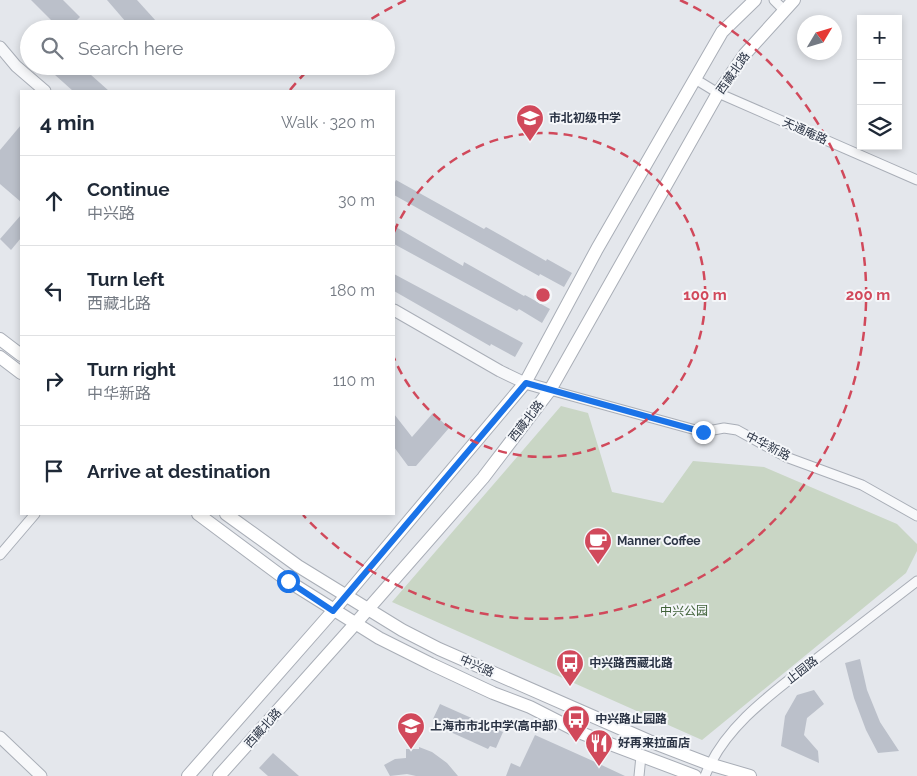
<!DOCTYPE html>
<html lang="en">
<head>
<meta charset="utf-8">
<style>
  :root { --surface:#fff; --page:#f2f2f3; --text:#1f2937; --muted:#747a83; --line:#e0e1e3 }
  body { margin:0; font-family:Raleway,"Noto Sans SC",sans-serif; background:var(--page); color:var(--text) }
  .controls { position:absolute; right:15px; top:15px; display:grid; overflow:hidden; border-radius:0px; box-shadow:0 2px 8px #0003 }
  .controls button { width:45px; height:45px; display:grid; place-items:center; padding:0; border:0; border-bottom:1px solid var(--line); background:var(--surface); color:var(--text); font:25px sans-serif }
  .compass { position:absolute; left:797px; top:15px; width:45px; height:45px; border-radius:50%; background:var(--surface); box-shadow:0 2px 8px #0003; rotate:52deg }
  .stop { position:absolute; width:15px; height:15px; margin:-11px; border:4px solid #1a73e8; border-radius:50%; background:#fff }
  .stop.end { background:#1a73e8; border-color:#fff; box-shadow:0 1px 5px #0008 }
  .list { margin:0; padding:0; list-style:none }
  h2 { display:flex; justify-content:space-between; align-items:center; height:65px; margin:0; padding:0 20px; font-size:21px }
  h2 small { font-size:16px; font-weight:400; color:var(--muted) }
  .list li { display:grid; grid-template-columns:32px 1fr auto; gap:15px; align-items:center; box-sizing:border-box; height:90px; padding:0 20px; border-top:1px solid var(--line) }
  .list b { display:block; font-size:19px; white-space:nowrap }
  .list p { margin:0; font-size:16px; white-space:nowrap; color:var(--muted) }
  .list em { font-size:16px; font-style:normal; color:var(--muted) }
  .icon { flex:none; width:28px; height:28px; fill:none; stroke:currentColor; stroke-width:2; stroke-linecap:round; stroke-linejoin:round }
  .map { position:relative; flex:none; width:917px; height:776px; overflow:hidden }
  .search { position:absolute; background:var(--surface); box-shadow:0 2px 8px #0003; left:20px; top:20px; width:375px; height:55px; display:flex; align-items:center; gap:12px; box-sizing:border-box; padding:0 18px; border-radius:28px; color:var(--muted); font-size:19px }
  .panel { position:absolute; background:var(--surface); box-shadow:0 2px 8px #0003; left:20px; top:90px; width:375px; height:425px; border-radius:0px }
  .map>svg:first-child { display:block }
</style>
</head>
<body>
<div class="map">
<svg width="917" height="776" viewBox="0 0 917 776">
  <rect width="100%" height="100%" fill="#e4e7ec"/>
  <path fill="#c9d6c5" d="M561,406L588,413L612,492L663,503L693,461L764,467L897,524L917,544V551L906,573L702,740L392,602Z"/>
  <g fill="#bbc0ca">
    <path d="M31,0H63L80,17L68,29H60Z"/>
    <path d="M107,0H137L156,21L148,29H132Z"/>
    <path d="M45,66H81L109,91H73Z"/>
    <path d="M21,125V202L0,184V150Z"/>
    <path d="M396,180L484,229L486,227L546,261L547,259L572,273L564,287L540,274L539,276L394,195V184Z"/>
    <path d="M21,215V238L11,250L0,239Z"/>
    <path d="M394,226L463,266L464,262L524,296L525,295L550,309L542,323L519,309L517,311L394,244Z"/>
    <path d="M394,274L523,343L515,357L491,344L490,346L394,291Z"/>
    <path d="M433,413L449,428L416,466H408L394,447V414L412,437Z"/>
    <path d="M860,659L867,690L880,722L899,751L878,753L866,730L854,698L845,663Z"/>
    <path d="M814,690L824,704L807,718L804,735L818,751L819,763L781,746L785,716L797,695Z"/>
    <path d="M440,704L503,732L496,748L490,746L488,749L435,725L437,721L433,719Z"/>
    <path d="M535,735L593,761L625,776H506L511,763L520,767Z"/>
    <path d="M419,747L432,752L447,763L458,776H416L407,774L390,776L384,765L395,759L406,758V749H419Z"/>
    <path d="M273,753L299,776H268L259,768Z"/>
  </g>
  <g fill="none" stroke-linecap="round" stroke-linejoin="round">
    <g stroke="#a9aeb7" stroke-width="11">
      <g id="minor">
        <path d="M774,0L784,10"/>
        <path d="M695,79L718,93L917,180"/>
        <path d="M550,390L703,432L724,428L737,430L786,457L862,485L917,516"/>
        <path d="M0,555L35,514"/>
        <path d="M639,776L641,756"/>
        <path d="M705,776C725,724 778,689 820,656C852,631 885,606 917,581"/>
      </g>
    </g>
    <g stroke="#a9aeb7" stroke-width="13">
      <g id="tertiary">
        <path d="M0,47L16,66L45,91"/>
        <path d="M394,310L500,371L525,383L550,390"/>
        <path d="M0,737L41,776"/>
      </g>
    </g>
    <g stroke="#a9aeb7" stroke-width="14">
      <g id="secondary">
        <path d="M0,339L21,355"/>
        <path d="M0,357L21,373"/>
        <path d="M198,514L288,581L379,638L431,664L493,693L530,707L581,733L695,776"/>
        <path d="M226,514L298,566L402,630L439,649L649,741L709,764L750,776"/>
        <path d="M188,776L333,611L525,383L597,249L722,32L755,0"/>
        <path d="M219,776L355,624L483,478L550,390L718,93L745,54L794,0"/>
      </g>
    </g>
    <use href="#minor" stroke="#f7f8fa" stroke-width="9"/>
    <use href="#tertiary" stroke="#f7f8fa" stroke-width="11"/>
    <use href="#secondary" stroke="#fff" stroke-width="12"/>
  </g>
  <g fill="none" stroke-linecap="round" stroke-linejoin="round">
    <path stroke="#1a73e8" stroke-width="6" d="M288,581L333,611L526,383L703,432"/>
  </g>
  <g fill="none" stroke="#d1495b" stroke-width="2.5" stroke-dasharray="9 6">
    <path d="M394 232A162 162 0 1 1 394 358"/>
    <path d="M290 90A325 325 0 0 1 311 67M359 27A325 325 0 0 1 406 0M680 0A325 325 0 1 1 303 515"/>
  </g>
  <defs>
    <g id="school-pin" transform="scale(1.4375)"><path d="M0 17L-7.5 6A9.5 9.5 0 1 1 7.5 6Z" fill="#d1495b" stroke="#f4f6f9"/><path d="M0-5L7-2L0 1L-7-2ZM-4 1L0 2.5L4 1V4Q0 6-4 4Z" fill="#fff"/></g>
    <g id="cafe-pin" transform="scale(1.4375)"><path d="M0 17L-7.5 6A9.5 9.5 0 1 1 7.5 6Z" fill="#d1495b" stroke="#f4f6f9"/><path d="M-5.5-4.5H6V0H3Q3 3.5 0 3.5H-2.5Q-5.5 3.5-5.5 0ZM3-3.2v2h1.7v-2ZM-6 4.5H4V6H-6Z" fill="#fff"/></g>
    <g id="bus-pin" transform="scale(1.4375)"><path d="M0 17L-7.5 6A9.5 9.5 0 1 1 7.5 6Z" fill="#d1495b" stroke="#f4f6f9"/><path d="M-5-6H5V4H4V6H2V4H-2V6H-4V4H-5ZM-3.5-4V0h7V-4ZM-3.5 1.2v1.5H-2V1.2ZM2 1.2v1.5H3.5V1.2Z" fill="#fff"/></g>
    <g id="restaurant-pin" transform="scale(1.4375)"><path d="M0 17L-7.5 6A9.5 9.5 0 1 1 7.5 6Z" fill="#d1495b" stroke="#f4f6f9"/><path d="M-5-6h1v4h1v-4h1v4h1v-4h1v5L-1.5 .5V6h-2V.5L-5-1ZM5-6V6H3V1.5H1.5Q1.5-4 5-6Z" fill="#fff"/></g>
  </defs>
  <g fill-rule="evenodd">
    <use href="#school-pin" x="530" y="118"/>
    <use href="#cafe-pin" x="598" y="541"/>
    <use href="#bus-pin" x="570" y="663"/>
    <use href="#bus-pin" x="576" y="719"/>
    <use href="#school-pin" x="411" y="726"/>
    <use href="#restaurant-pin" x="599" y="743"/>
  </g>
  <g text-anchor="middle" stroke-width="4" stroke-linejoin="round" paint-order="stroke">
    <g font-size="12" fill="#2b3445" stroke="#f4f6f9">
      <text transform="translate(733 73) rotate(-55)" y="4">西藏北路</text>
      <text transform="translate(805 131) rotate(24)" y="4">天通庵路</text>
      <text transform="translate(526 421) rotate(-52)" y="4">西藏北路</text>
      <text transform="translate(768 446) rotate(27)" y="4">中华新路</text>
      <text transform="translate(477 666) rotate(24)" y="4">中兴路</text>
      <text transform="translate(802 670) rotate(-38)" y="4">止园路</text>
      <text transform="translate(263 728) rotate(-48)" y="4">西藏北路</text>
    </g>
    <g font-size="12" font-weight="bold" fill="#2b3445" stroke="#f4f6f9" text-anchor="start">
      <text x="549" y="122">市北初级中学</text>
      <text x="617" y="545">Manner Coffee</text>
      <text x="589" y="667">中兴路西藏北路</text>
      <text x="595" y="723">中兴路止园路</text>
      <text x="430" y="730">上海市市北中学(高中部)</text>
      <text x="618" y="747">好再来拉面店</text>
    </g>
    <g font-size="12" fill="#3f6138" stroke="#f4f6f9">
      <text x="684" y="615">中兴公园</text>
    </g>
  </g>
  <circle cx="543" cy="295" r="8" fill="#d1495b" stroke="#f4f6f9" stroke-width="2.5"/>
  <g font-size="15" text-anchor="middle" font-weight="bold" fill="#d1495b" stroke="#f4f6f9" stroke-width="4" stroke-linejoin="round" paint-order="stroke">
    <text x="705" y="300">100 m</text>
    <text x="868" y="300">200 m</text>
  </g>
</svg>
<div class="controls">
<button>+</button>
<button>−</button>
<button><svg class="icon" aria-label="layers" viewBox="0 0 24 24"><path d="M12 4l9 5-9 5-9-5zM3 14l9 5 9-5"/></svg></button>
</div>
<svg class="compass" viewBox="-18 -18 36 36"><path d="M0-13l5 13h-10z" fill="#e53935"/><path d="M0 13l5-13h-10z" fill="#747a83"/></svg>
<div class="stop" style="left:288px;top:581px"></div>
<div class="stop end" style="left:703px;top:432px"></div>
<div class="search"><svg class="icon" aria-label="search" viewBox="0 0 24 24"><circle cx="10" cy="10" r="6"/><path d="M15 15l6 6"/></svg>Search here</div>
<section class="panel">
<h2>4 min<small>Walk · 320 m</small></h2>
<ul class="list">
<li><svg class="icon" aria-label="ahead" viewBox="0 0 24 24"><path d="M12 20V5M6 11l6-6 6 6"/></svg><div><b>Continue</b><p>中兴路</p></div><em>30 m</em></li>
<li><svg class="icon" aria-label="left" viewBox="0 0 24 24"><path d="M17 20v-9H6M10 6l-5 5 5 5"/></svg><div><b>Turn left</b><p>西藏北路</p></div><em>180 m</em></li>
<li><svg class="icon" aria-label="right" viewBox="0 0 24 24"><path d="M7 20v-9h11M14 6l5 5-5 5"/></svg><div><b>Turn right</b><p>中华新路</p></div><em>110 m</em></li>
<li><svg class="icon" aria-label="arrive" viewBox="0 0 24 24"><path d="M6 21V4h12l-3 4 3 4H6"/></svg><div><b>Arrive at destination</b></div></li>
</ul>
</section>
</div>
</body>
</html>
